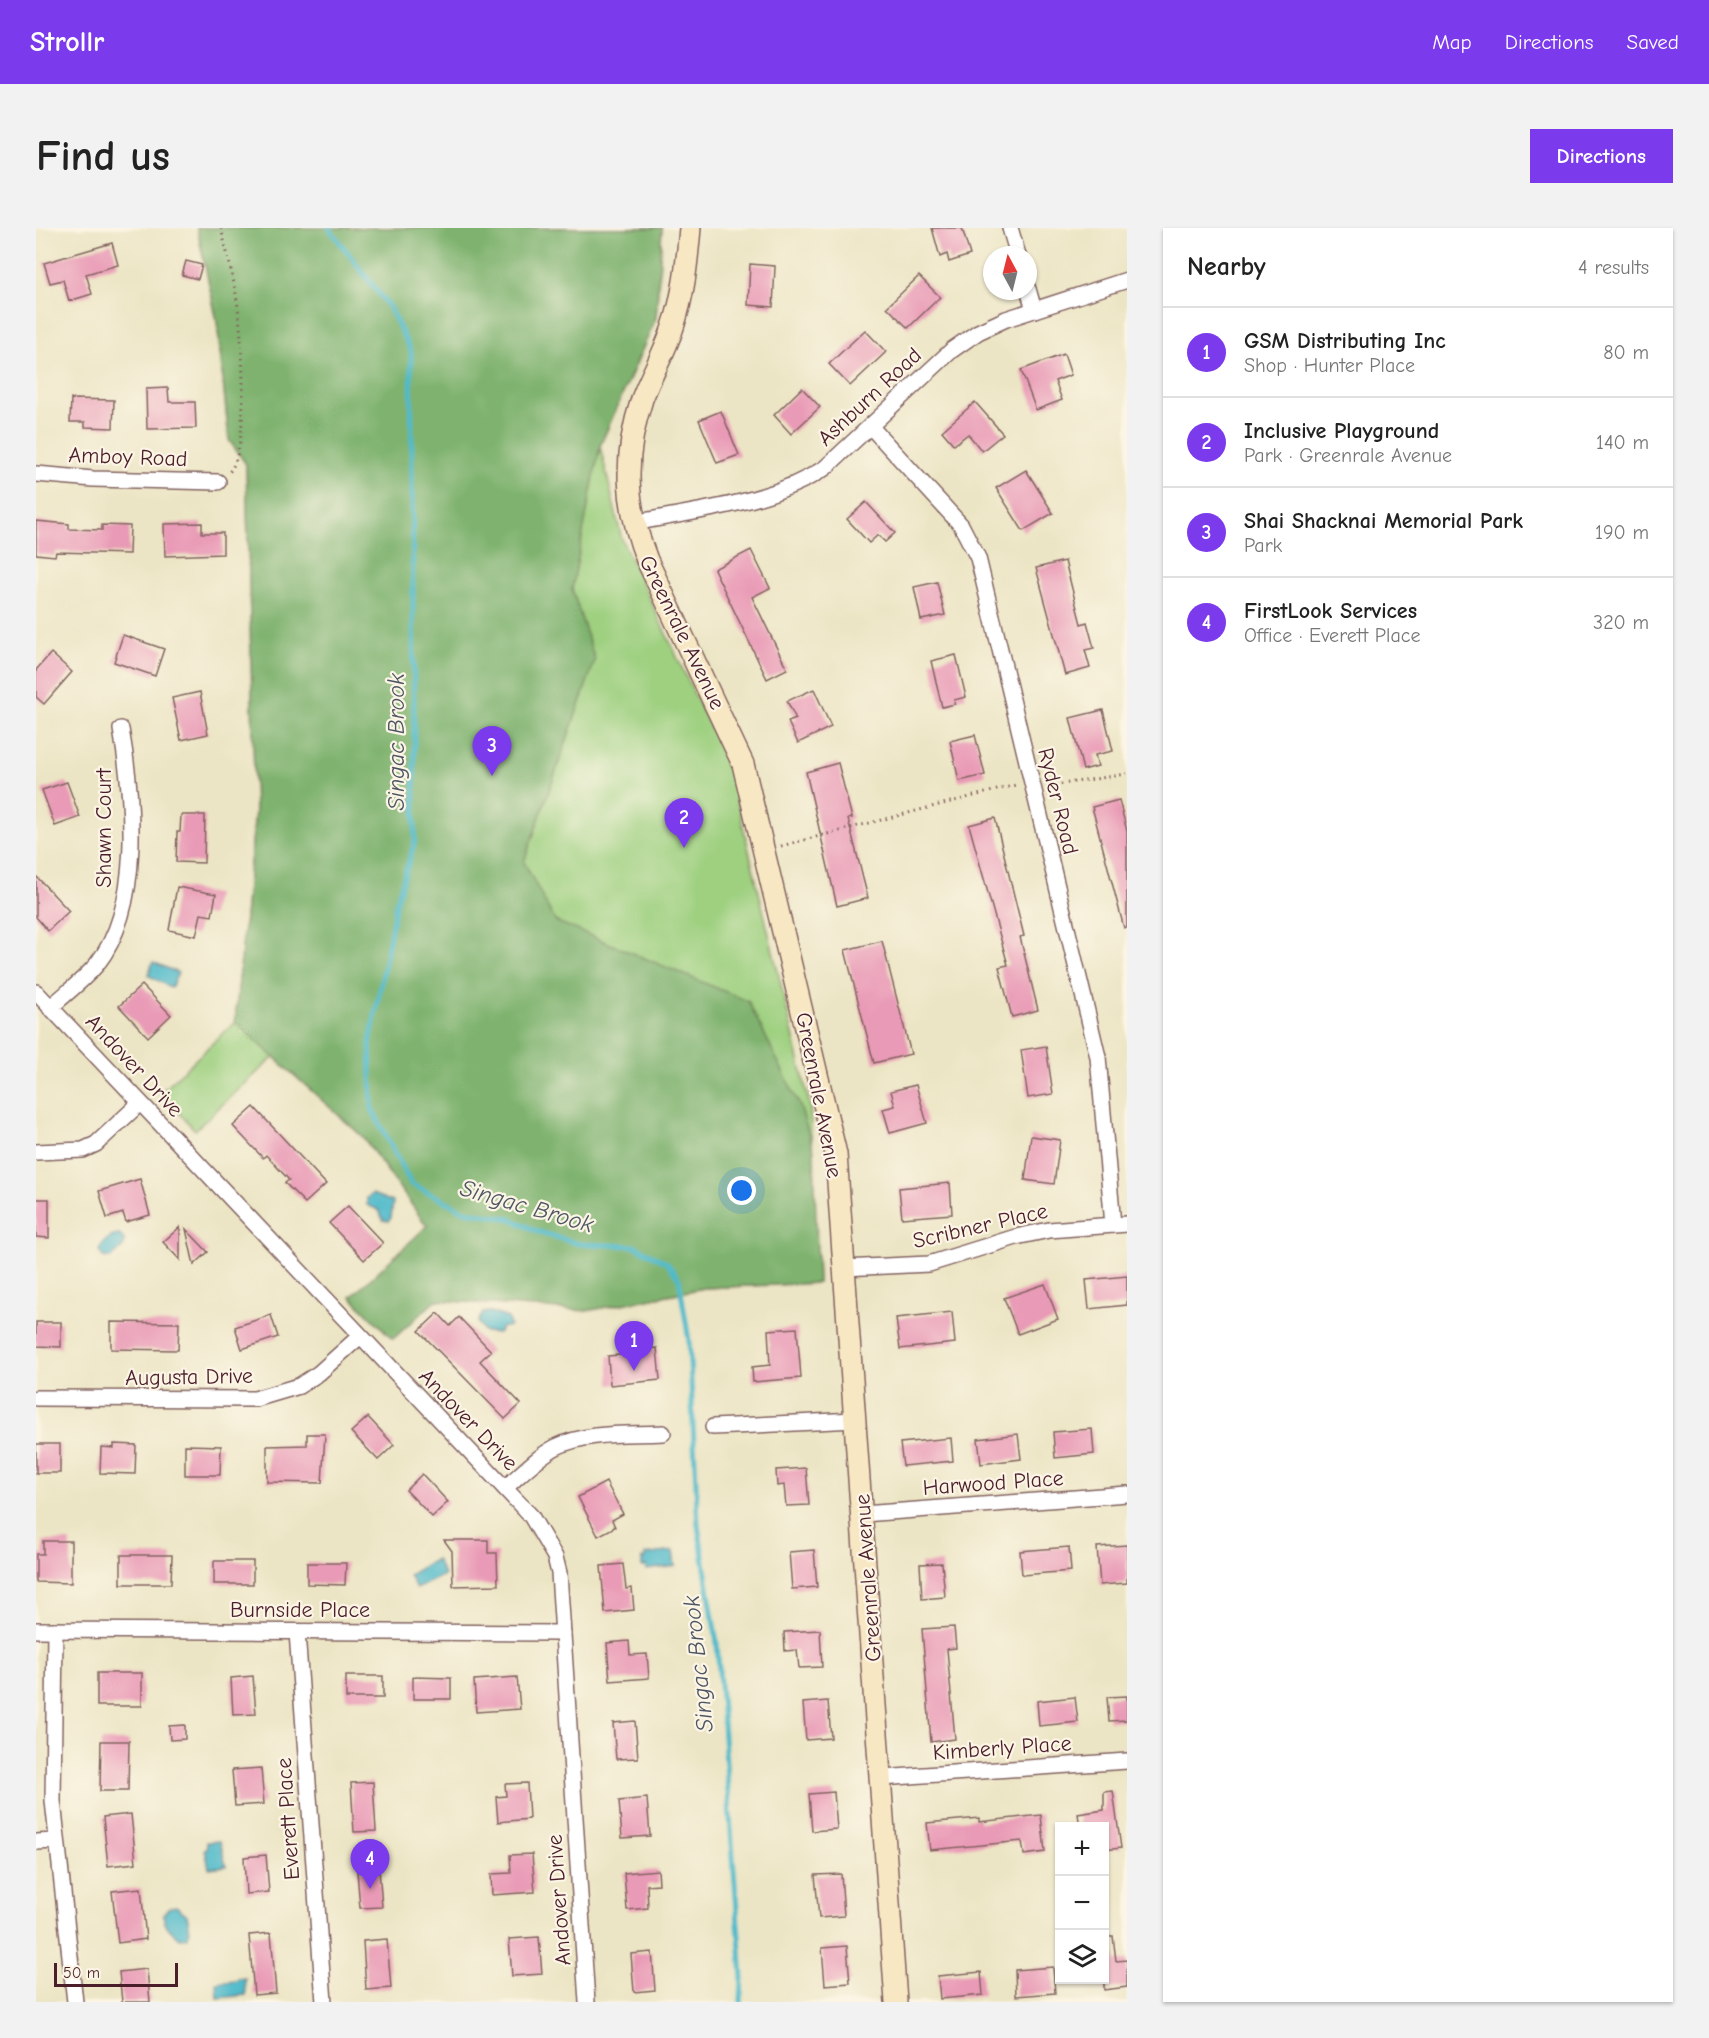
<!DOCTYPE html>
<html lang="en">
<head>
<meta charset="utf-8">
<style>
  :root { --surface:#fff; --page:#f2f2f2; --text:#222; --muted:#767676; --line:#e0e0e0; --accent:#7c3aed }
  body { margin:0; font-family:"Comic Neue",sans-serif; background:var(--page); color:var(--text) }
  .controls { position:absolute; right:18px; bottom:18px; display:grid; overflow:hidden; border-radius:0px; box-shadow:0 2px 4px #0004 }
  .controls button { width:54px; height:54px; display:grid; place-items:center; padding:0; border:0; border-bottom:2px solid var(--line); background:var(--surface); color:var(--text); font:30px sans-serif }
  .compass { position:absolute; left:947px; top:18px; width:54px; height:54px; border-radius:50%; background:var(--surface); box-shadow:0 2px 4px #0004; rotate:353deg }
  .scale { position:absolute; left:18px; bottom:15px; width:124px; box-sizing:border-box; padding-left:6px; border:3px solid #4a1f2b; border-top:0; font-size:16px; line-height:21px; white-space:nowrap; color:#4a1f2b; -webkit-text-stroke:4px #fcf5e5; paint-order:stroke }
  .you { position:absolute; left:706px; top:963px; width:21px; height:21px; margin:-15px; border:4px solid #fff; border-radius:50%; background:#1a73e8; box-shadow:0 0 0 9px #1a73e833 }
  .badge { display:grid; place-items:center; width:39px; height:39px; border-radius:50%; background:var(--accent); color:#fff; font-size:20px; font-weight:700 }
  .pin { position:absolute; translate:-50% -50px; filter:drop-shadow(0 2px 3px #0008) }
  .pin::after { content:''; position:absolute; top:32px; width:21px; height:18px; background:inherit; clip-path:polygon(0 0,100% 0,50% 100%) }
  .list { margin:0; padding:0; list-style:none }
  h2 { display:flex; justify-content:space-between; align-items:center; height:78px; margin:0; padding:0 24px; font-size:26px }
  h2 small { font-size:20px; font-weight:400; color:var(--muted) }
  .list li { display:grid; grid-template-columns:39px 1fr auto; gap:18px; align-items:center; box-sizing:border-box; height:90px; padding:0 24px; border-top:2px solid var(--line) }
  .list b { display:block; font-size:22px; white-space:nowrap }
  .list p { margin:0; font-size:20px; white-space:nowrap; color:var(--muted) }
  .list em { font-size:20px; font-style:normal; color:var(--muted) }
  .icon { flex:none; width:33px; height:33px; fill:none; stroke:currentColor; stroke-width:2; stroke-linecap:round; stroke-linejoin:round }
  .map { position:relative; flex:none; width:1091px; height:1774px; overflow:hidden; border-radius:0px }
  header { display:flex; align-items:center; gap:36px; box-sizing:border-box; height:84px; padding:0 30px; background:var(--accent); color:#fff }
  header strong { font-size:28px }
  nav { display:flex; gap:33px; margin-inline-start:auto; font-size:21px }
  .intro { display:flex; align-items:center; justify-content:space-between; box-sizing:border-box; height:144px; padding:0 36px }
  h1 { margin:0; font-size:42px }
  .button { padding:15px 27px; border-radius:0px; background:var(--accent); color:#fff; font-size:21px; font-weight:700 }
  main { display:flex; gap:36px; padding:0 36px }
  aside { flex:1; background:var(--surface); border-radius:0px; box-shadow:0 2px 4px #0004 }
  .map>svg:first-child { display:block }
</style>
</head>
<body>
<header>
<strong>Strollr</strong>
<nav><a>Map</a><a>Directions</a><a>Saved</a></nav>
</header>
<div class="intro"><h1>Find us</h1><a class="button">Directions</a></div>
<main>
<div class="map">
<svg width="1091" height="1774" viewBox="0 0 1091 1774">
  <rect width="100%" height="100%" fill="#fcf5e5"/>
  <filter id="ink" filterUnits="userSpaceOnUse"><feTurbulence type="fractalNoise" baseFrequency=".0167" numOctaves="2"/><feDisplacementMap in="SourceGraphic" scale="12" xChannelSelector="R" yChannelSelector="G"/><feConvolveMatrix kernelMatrix="1 2 1 2 8 2 1 2 1" color-interpolation-filters="sRGB"/></filter>
  <filter id="wash" filterUnits="userSpaceOnUse"><feTurbulence type="fractalNoise" baseFrequency=".008" numOctaves="4" result="noise"/><feDisplacementMap in="SourceGraphic" scale="24" xChannelSelector="R" yChannelSelector="G"/><feGaussianBlur stdDeviation="1.35" result="paint"/><feColorMatrix in="noise" values="0 0 0 0 0 0 0 0 0 0 0 0 0 0 0 0 0 1.4 0 .05"/><feComposite in="paint" operator="in"/></filter>
  <g filter="url(#wash)">
    <rect width="100%" height="100%" fill="#ece5c5"/>
    <path fill="#9ed080" stroke="#747856" stroke-width="1.5" d="M161,0H626L620,90L564,218L586,312L693,540L697,556L774,878L782,1055L668,1060L550,1083L391,998L327,909L238,829L159,902L124,865L199,794L219,584L210,236L193,212L181,93Z"/>
    <path fill="#7eb26e" stroke="#64684c" stroke-width="1.5" d="M161,0H626L620,90L564,218L536,361L559,432L488,634L519,693L712,773L764,878L778,923L782,1055L668,1060L550,1083L400,1072L357,1111L315,1069L391,998L327,909L199,794L219,584L210,236L193,212L181,93Z"/>
    <g fill="#4fbaca" stroke="#4c6c7a" stroke-width="1.5">
      <path d="M117,734L142,745L135,760L112,747Z"/>
      <path d="M336,966L357,974L355,990L352,993L347,992L343,982L331,977V970Z"/>
      <path d="M84,1007L89,1013L87,1019L75,1030L67,1029L63,1023C65,1015 76,1006 84,1007Z"/>
      <path d="M454,1084L472,1090L474,1098L465,1100L462,1105L448,1104L442,1094L447,1085Z"/>
      <path d="M637,1323L639,1338L610,1342V1338L606,1339V1331H609V1327Z"/>
      <path d="M400,1331L408,1347L380,1361L373,1347Z"/>
      <path d="M184,1613L190,1638L173,1640L169,1621L171,1620V1614Z"/>
      <path d="M140,1678L151,1687L154,1703L151,1709L143,1710C135,1702 129,1699 127,1687L132,1680Z"/>
      <path d="M209,1750L210,1767L182,1770L181,1755L201,1753L202,1751Z"/>
    </g>
    <g fill="none" stroke-linecap="round" stroke-linejoin="round">
      <path stroke="#4fbaca" stroke-width="5" d="M293,0L353,79L375,123L379,613L360,675L334,815L336,881L375,956L429,983L476,991L500,1003L543,1016L599,1018L631,1035L643,1051L653,1113L662,1297L681,1415L706,1749L705,1774"/>
    </g>
    <g id="blocks">
      <g fill="#e99ab6">
        <path d="M896,0H926L934,27L913,34L911,26L904,29Z"/>
        <path d="M76,15L82,37L50,46L56,66L33,73L27,52L14,55L8,35Z"/>
        <path d="M150,33L166,37L162,51L146,47Z"/>
        <path d="M714,36L739,38L737,79L712,77Z"/>
        <path d="M883,48L904,69L872,100L851,79Z"/>
        <path d="M829,102L850,124L814,158L793,136Z"/>
        <path d="M1028,126L1035,147L1019,153L1026,172L1000,182L985,142Z"/>
        <path d="M132,160L133,174H159L160,200L111,201L110,161Z"/>
        <path d="M766,160L784,179L755,206L738,187Z"/>
        <path d="M35,171L78,172L77,200L49,199V194H34Z"/>
        <path d="M939,174L967,206L946,223L932,206L918,217L906,203Z"/>
        <path d="M685,183L703,227L681,235L663,192Z"/>
        <path d="M990,242L1017,285L987,303L960,260Z"/>
        <path d="M830,274L859,305L849,314L842,307L833,315L811,291Z"/>
        <path d="M0,293L33,296V301L66,302V297L94,298L93,326L20,324L19,328L0,326Z"/>
        <path d="M166,295V305H187V326L129,328L128,296Z"/>
        <path d="M715,322L734,360L716,369L751,441L731,451L678,341Z"/>
        <path d="M1029,333L1045,396L1051,394L1058,420L1049,422L1054,440L1029,447L1000,340Z"/>
        <path d="M901,354L909,387L885,392L878,359Z"/>
        <path d="M87,407L128,421L119,448L78,434Z"/>
        <path d="M15,425L36,444L8,476L0,469V442Z"/>
        <path d="M920,427L930,469L918,472L919,476L906,479L895,433Z"/>
        <path d="M778,461L795,499L762,515L752,494L760,491L751,473Z"/>
        <path d="M164,464L172,506L145,512L136,470Z"/>
        <path d="M1067,482L1077,523L1059,527L1062,538L1047,542L1034,490Z"/>
        <path d="M939,507L949,547L923,553L914,513Z"/>
        <path d="M802,535L816,590L812,591L832,670L801,678L770,544Z"/>
        <path d="M31,554L44,589L19,598L6,562Z"/>
        <path d="M1083,572L1091,603V699L1088,700L1056,579Z"/>
        <path d="M145,587H169L168,635L140,634L141,604H144Z"/>
        <path d="M959,590L988,708L984,709L1002,782L976,789L963,739L972,737L933,597Z"/>
        <path d="M0,648L33,683L12,703L0,689Z"/>
        <path d="M141,659L180,666L176,688L165,686L160,708L133,702Z"/>
        <path d="M846,713L875,826L838,835L809,722Z"/>
        <path d="M106,757L135,787L112,809L83,778Z"/>
        <path d="M1010,818L1017,866L992,870L985,822Z"/>
        <path d="M880,857L891,895L854,905L847,881L859,878L855,863Z"/>
        <path d="M218,879L290,956L269,975L249,955L253,952L230,927L227,930L197,898Z"/>
        <path d="M995,908L1024,912L1018,956L989,952Z"/>
        <path d="M104,951L114,987L90,994L87,985L71,990L63,963Z"/>
        <path d="M914,955L916,986L866,990L863,960Z"/>
        <path d="M0,971H13V1010L0,1009Z"/>
        <path d="M312,978L347,1015L328,1032L293,995Z"/>
        <path d="M144,999V1032L127,1014Z"/>
        <path d="M150,1001L172,1024L158,1037Z"/>
        <path d="M1091,1048V1077L1053,1081L1050,1052Z"/>
        <path d="M1009,1056L1022,1091L982,1106L968,1070Z"/>
        <path d="M916,1084L919,1115L864,1121L860,1090Z"/>
        <path d="M402,1085L414,1098L423,1089L455,1123L444,1133L485,1176L469,1191L383,1103Z"/>
        <path d="M235,1087L242,1109L206,1121L199,1099Z"/>
        <path d="M0,1094H25V1119L0,1118Z"/>
        <path d="M75,1094L143,1095L142,1122L75,1121Z"/>
        <path d="M761,1100L765,1150L717,1154L716,1139L734,1137L732,1102Z"/>
        <path d="M621,1120L624,1152L574,1157L572,1128L606,1125V1121Z"/>
        <path d="M332,1189L358,1217L342,1232L315,1204Z"/>
        <path d="M1056,1201L1058,1226L1019,1230L1017,1204Z"/>
        <path d="M271,1206H289L286,1255L231,1254V1218L271,1217Z"/>
        <path d="M982,1206L985,1231L945,1236L942,1211Z"/>
        <path d="M915,1210L917,1233L867,1238L864,1215Z"/>
        <rect x="0" y="1216" width="24" height="29"/>
        <path d="M78,1216L100,1217L99,1246L64,1245L65,1219L78,1220Z"/>
        <path d="M149,1217L185,1218L184,1247H149Z"/>
        <path d="M770,1240L773,1277L750,1278L748,1257L741,1258L740,1242Z"/>
        <path d="M386,1246L412,1274L396,1289L370,1262Z"/>
        <path d="M570,1254L587,1286L576,1292L579,1299L562,1308L542,1269Z"/>
        <path d="M408,1312H452V1325H461L462,1357L417,1358L416,1323Z"/>
        <path d="M7,1313H35V1355L0,1354V1326H7Z"/>
        <path d="M1091,1317V1355L1064,1357L1061,1319Z"/>
        <path d="M1033,1319L1035,1343L986,1347L984,1323Z"/>
        <path d="M778,1322L781,1359L756,1361L753,1324Z"/>
        <path d="M85,1327H136L135,1356H85Z"/>
        <rect x="178" y="1333" width="39" height="23"/>
        <path d="M271,1335H310L309,1357L271,1356Z"/>
        <path d="M906,1335L909,1369L886,1371L884,1336Z"/>
        <path d="M587,1336L590,1361L596,1360L598,1382L569,1385L565,1338Z"/>
        <path d="M918,1399L920,1420L911,1421L919,1511L895,1514L886,1401Z"/>
        <path d="M784,1402L786,1439L763,1440L761,1422L749,1423L748,1404Z"/>
        <path d="M593,1413L594,1427L611,1426L613,1450L574,1453L571,1415Z"/>
        <rect x="61" y="1445" width="45" height="33"/>
        <path d="M217,1448L220,1486L197,1487L195,1450Z"/>
        <rect x="310" y="1448" width="37" height="22"/>
        <path d="M377,1449L415,1450V1471H377Z"/>
        <path d="M481,1449L484,1481L440,1484L438,1452Z"/>
        <path d="M1091,1468V1492L1073,1493L1071,1469Z"/>
        <path d="M1039,1469L1042,1494L1003,1498L1001,1473Z"/>
        <path d="M792,1473L795,1510L770,1512L767,1475Z"/>
        <path d="M599,1493L602,1530L580,1531L577,1495Z"/>
        <path d="M149,1497V1511L134,1512L133,1498Z"/>
        <path d="M65,1513H93L92,1563H64Z"/>
        <path d="M225,1540L228,1576L199,1578L196,1542Z"/>
        <path d="M337,1554L340,1603L318,1604L315,1555Z"/>
        <path d="M491,1555L493,1591L462,1594L460,1569L470,1568L469,1556Z"/>
        <path d="M1077,1563L1085,1620L1068,1622V1599H1044L1042,1586L1068,1582V1564Z"/>
        <path d="M798,1564L801,1601L776,1603L773,1566Z"/>
        <path d="M611,1570L614,1608L586,1610L583,1573Z"/>
        <path d="M95,1586L100,1635L72,1638L67,1589Z"/>
        <path d="M1005,1587L1009,1624L988,1627L986,1613L894,1622L891,1595L943,1590V1594Z"/>
        <path d="M496,1626L499,1664L456,1667L455,1646L475,1645L474,1627Z"/>
        <path d="M230,1627L233,1664L210,1666L208,1629Z"/>
        <path d="M343,1641L346,1679L324,1680L321,1643Z"/>
        <path d="M622,1642L623,1656L611,1657L612,1680L591,1682L588,1645Z"/>
        <path d="M805,1646L808,1688L783,1690L779,1647Z"/>
        <path d="M105,1660L110,1711L82,1715L76,1663Z"/>
        <path d="M235,1705L240,1765L218,1767L213,1707Z"/>
        <path d="M1068,1708H1077L1080,1733L1091,1732V1759L1068,1762Z"/>
        <path d="M503,1709L506,1746L476,1748L473,1711Z"/>
        <path d="M351,1711L355,1760L330,1762L327,1713Z"/>
        <path d="M811,1718L814,1755L789,1757L786,1720Z"/>
        <path d="M616,1724L619,1762L598,1764L595,1726Z"/>
        <path d="M1017,1739L1019,1765L980,1768L979,1742Z"/>
        <path d="M111,1741L114,1774H86L83,1744Z"/>
        <path d="M945,1744L947,1767L904,1771L902,1748Z"/>
      </g>
    </g>
  </g>
  <g filter="url(#ink)">
    <use href="#blocks" fill-opacity="0" stroke="#836461" stroke-width="1.5"/>
    <g fill="none" stroke-linecap="round" stroke-linejoin="round">
      <g stroke="#836461" stroke-width="18">
        <g id="street">
          <path d="M974,0L982,27"/>
          <path d="M992,61L998,82"/>
          <path d="M835,199L925,297L942,330L1062,829L1077,997"/>
          <path d="M0,246L57,251L182,254"/>
          <path d="M598,295C663,282 733,276 789,240L916,122L942,104L970,91L1091,52"/>
          <path d="M0,764L495,1288L519,1329L523,1345L551,1774"/>
          <path d="M14,780C30,765 48,752 61,736C107,678 97,570 85,501"/>
          <path d="M0,924L47,922L60,916L104,875"/>
          <path d="M807,1040L893,1036L980,1009L1013,1002L1091,996"/>
          <path d="M0,1170L219,1171L263,1158L283,1145L323,1109"/>
          <path d="M677,1199L819,1192"/>
          <path d="M469,1260C485,1246 501,1229 520,1219C552,1203 592,1207 627,1205"/>
          <path d="M827,1286L1091,1266"/>
          <path d="M0,1402L527,1405"/>
          <path d="M19,1402L17,1573L39,1774"/>
          <path d="M261,1404L288,1774"/>
          <path d="M845,1550L1091,1533"/>
          <path d="M0,1614L21,1613"/>
        </g>
      </g>
      <g stroke="#836461" stroke-width="24">
        <path id="secondary" d="M654,0C651,34 648,67 637,99C629,124 615,147 606,171C587,229 589,276 611,332L707,536L800,926L860,1774"/>
      </g>
      <g stroke="#836461" stroke-width="3" stroke-dasharray="1.5 4.5" stroke-linecap="butt">
        <path d="M185,0C191,24 197,48 201,72C206,103 215,226 192,245"/>
        <path d="M1013,558L1091,546"/>
        <path d="M745,618L980,557"/>
      </g>
      <use href="#street" stroke="#fff" stroke-width="15"/>
      <use href="#secondary" stroke="#f8e7c3" stroke-width="21"/>
    </g>
  </g>
  <g text-anchor="middle" stroke-width="4.5" stroke-linejoin="round" paint-order="stroke">
    <g font-size="22" fill="#4a1f2b" stroke="#fcf5e5">
      <text transform="translate(833 168) rotate(-43)" y="8">Ashburn Road</text>
      <text transform="translate(92 228) rotate(2)" y="8">Amboy Road</text>
      <text transform="translate(647 404) rotate(64)" y="8">Greenrale Avenue</text>
      <text transform="translate(1023 573) rotate(76)" y="8">Ryder Road</text>
      <text transform="translate(67 600) rotate(-90)" y="8">Shawn Court</text>
      <text transform="translate(99 837) rotate(47)" y="8">Andover Drive</text>
      <text transform="translate(784 867) rotate(79)" y="8">Greenrale Avenue</text>
      <text transform="translate(944 997) rotate(-13)" y="8">Scribner Place</text>
      <text transform="translate(153 1148) rotate(-1)" y="8">Augusta Drive</text>
      <text transform="translate(433 1191) rotate(46)" y="8">Andover Drive</text>
      <text transform="translate(957 1254) rotate(-4)" y="8">Harwood Place</text>
      <text transform="translate(831 1350) rotate(-94)" y="8">Greenrale Avenue</text>
      <text x="264" y="1389">Burnside Place</text>
      <text transform="translate(966 1519) rotate(-4)" y="8">Kimberly Place</text>
      <text transform="translate(251 1591) rotate(-94)" y="8">Everett Place</text>
      <text transform="translate(522 1672) rotate(-94)" y="8">Andover Drive</text>
    </g>
    <g font-size="24" font-style="italic" fill="#4c5563" stroke="#fcf5e5">
      <text transform="translate(360 514) rotate(-90)" y="8">Singac Brook</text>
      <text transform="translate(491 978) rotate(16)" y="8">Singac Brook</text>
      <text transform="translate(662 1436) rotate(-96)" y="8">Singac Brook</text>
    </g>
  </g>
</svg>
<div class="controls">
<button>+</button>
<button>−</button>
<button><svg class="icon" aria-label="layers" viewBox="0 0 24 24"><path d="M12 4l9 5-9 5-9-5zM3 14l9 5 9-5"/></svg></button>
</div>
<svg class="compass" viewBox="-18 -18 36 36"><path d="M0-13l5 13h-10z" fill="#e53935"/><path d="M0 13l5-13h-10z" fill="#767676"/></svg>
<div class="scale">50 m</div>
<div class="you"></div>
<div class="pin badge" style="left:598px;top:1143px">1</div>
<div class="pin badge" style="left:648px;top:620px">2</div>
<div class="pin badge" style="left:456px;top:548px">3</div>
<div class="pin badge" style="left:334px;top:1661px">4</div>
</div>
<aside>
<h2>Nearby<small>4 results</small></h2>
<ul class="list">
<li><span class="badge">1</span><div><b>GSM Distributing Inc</b><p>Shop · Hunter Place</p></div><em>80 m</em></li>
<li><span class="badge">2</span><div><b>Inclusive Playground</b><p>Park · Greenrale Avenue</p></div><em>140 m</em></li>
<li><span class="badge">3</span><div><b>Shai Shacknai Memorial Park</b><p>Park</p></div><em>190 m</em></li>
<li><span class="badge">4</span><div><b>FirstLook Services</b><p>Office · Everett Place</p></div><em>320 m</em></li>
</ul>
</aside>
</main>
</body>
</html>
